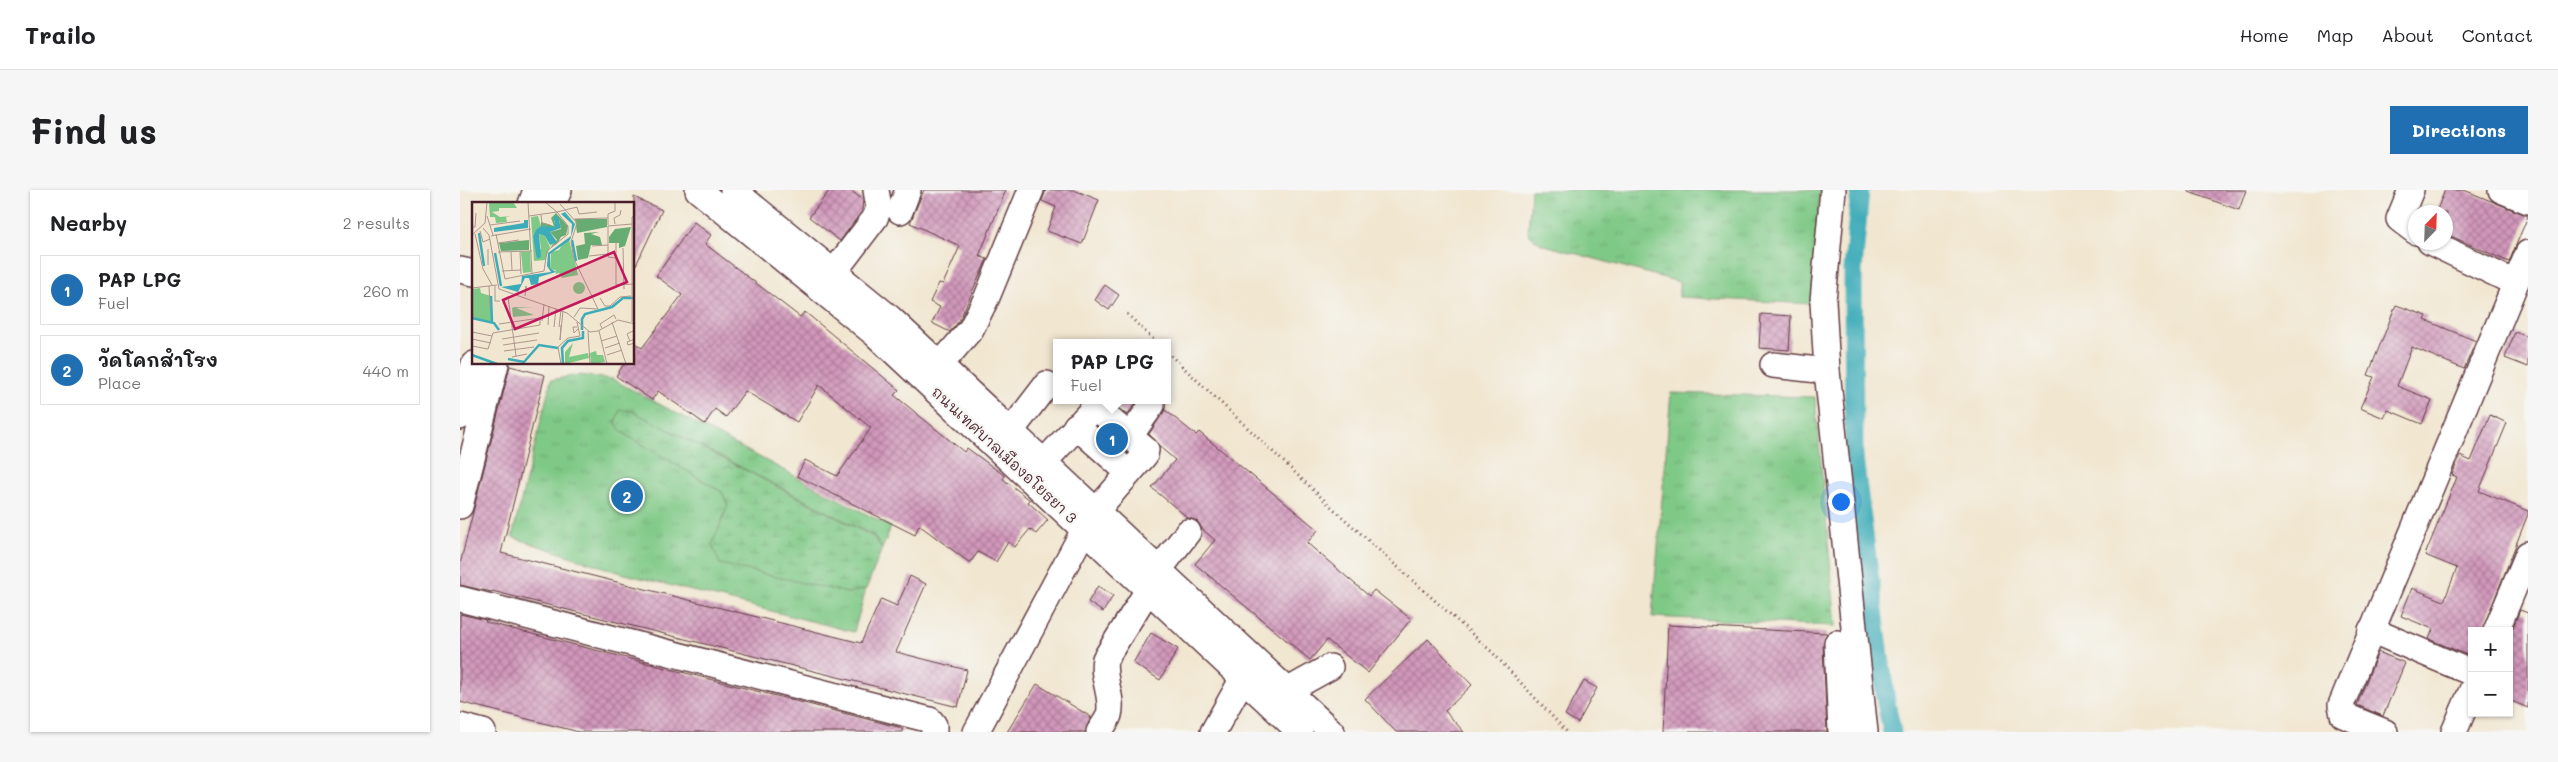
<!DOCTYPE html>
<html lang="en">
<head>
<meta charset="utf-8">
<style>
  :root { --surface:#fff; --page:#f6f6f6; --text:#202124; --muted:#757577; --line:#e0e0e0; --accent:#1f6fb2 }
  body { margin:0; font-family:Mali,"Playpen Sans Thai",sans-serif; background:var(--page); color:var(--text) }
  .controls { position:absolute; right:15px; bottom:15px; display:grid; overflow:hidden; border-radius:0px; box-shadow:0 1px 4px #0004 }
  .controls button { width:45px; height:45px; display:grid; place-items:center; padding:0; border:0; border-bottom:1px solid var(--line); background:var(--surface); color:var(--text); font:25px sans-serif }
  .compass { position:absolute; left:1948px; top:15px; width:45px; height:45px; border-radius:50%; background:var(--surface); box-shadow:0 1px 4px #0004; rotate:23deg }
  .you { position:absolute; left:1380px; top:311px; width:18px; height:18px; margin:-12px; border:4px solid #fff; border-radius:50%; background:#1a73e8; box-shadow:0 0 0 8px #1a73e833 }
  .badge { display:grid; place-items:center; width:32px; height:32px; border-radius:50%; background:var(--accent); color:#fff; font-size:16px; font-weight:700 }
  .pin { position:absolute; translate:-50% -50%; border:2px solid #fff; box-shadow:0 1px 5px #0006 }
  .popup { position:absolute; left:593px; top:149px; width:118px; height:65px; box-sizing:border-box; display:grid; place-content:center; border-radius:0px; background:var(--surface); filter:drop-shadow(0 1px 4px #0005); font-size:16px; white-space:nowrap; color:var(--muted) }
  .popup b { font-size:19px; color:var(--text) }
  .popup::after { content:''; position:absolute; left:50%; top:100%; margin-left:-10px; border:10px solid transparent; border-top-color:var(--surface) }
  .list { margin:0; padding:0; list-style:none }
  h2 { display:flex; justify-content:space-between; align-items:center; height:65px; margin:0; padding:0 20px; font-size:21px }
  h2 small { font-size:16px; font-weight:400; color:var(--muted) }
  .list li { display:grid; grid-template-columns:32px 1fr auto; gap:15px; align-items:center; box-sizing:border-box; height:70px; margin:0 10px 10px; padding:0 10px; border:1px solid var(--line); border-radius:0px }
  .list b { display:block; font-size:19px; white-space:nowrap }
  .list p { margin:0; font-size:16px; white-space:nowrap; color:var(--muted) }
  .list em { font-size:16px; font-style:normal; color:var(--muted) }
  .map { position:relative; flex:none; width:2068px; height:542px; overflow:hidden; border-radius:0px }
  header { display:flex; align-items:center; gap:30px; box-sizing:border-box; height:70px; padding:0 25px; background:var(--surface); border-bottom:1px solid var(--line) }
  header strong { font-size:24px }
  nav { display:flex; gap:28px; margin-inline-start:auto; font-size:18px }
  .intro { display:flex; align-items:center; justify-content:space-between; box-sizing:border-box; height:120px; padding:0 30px }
  h1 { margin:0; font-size:35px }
  .button { padding:12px 22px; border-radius:0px; background:var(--accent); color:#fff; font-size:18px; font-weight:700 }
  main { display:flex; gap:30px; padding:0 30px }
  aside { flex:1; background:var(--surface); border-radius:0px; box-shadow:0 1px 4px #0004 }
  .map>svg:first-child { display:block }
</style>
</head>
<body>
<header>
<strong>Trailo</strong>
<nav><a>Home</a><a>Map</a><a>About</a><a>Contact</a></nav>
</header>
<div class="intro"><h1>Find us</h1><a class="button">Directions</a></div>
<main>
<aside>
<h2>Nearby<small>2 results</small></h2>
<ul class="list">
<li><span class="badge">1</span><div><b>PAP LPG</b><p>Fuel</p></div><em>260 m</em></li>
<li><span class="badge">2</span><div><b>วัดโคกสำโรง</b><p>Place</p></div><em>440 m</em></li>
</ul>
</aside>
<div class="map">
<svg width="2068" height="542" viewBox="0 0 2068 542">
  <defs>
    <pattern id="grass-tufts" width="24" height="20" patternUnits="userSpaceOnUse" patternTransform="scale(1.25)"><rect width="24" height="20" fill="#7fc986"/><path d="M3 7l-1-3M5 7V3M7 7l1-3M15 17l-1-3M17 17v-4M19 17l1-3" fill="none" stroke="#6fac74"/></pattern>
    <pattern id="wetland-marsh" width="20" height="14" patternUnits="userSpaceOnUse" patternTransform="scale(1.25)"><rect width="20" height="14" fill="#7fc986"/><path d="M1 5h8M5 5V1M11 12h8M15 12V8" fill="none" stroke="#6fac74"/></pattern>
    <pattern id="building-cross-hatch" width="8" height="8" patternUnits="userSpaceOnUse" patternTransform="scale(1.25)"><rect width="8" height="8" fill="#d198bb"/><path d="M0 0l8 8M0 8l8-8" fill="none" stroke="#ac7b98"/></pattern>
  </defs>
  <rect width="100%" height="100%" fill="#f6f6f2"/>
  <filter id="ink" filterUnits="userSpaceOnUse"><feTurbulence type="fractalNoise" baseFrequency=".02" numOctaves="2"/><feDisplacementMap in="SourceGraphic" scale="10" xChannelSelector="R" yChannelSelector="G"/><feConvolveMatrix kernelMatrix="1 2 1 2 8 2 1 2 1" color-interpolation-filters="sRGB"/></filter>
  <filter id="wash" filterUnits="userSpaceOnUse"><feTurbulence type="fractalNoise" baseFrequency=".0096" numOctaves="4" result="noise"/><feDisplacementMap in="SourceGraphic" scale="20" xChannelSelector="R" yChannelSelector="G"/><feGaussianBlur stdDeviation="1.12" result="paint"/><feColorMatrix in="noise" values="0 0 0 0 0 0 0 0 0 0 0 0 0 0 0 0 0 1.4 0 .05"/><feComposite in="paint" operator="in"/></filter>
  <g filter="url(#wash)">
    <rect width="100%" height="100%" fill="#f1e6d0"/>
    <g fill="url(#grass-tufts)" stroke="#647458">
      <path d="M1071,0H1360L1352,114L1219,107V92L1081,54L1068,44Z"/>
      <path d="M118,185L152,189L431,337L422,359L414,346L172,221L161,220L163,243L262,302L268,316L252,355L388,403L406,399L394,442L161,383L52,347L91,190Z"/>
      <path d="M1211,203L1355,207L1376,436L1192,427Z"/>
    </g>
    <path fill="url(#wetland-marsh)" stroke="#647458" d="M160,220L172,221L414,347L422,359L406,399L388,403L260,374L252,355L268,316L262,302L163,243L155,232Z"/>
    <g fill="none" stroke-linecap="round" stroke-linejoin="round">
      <path stroke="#3cacb8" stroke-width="19" d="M1400,0L1393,80L1394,268L1426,512L1432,542"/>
    </g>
    <g id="blocks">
      <g fill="url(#building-cross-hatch)">
        <path d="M370,0H390L403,10L402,21L380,51L349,27Z"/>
        <path d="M464,0H546L519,66L527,69L499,131L490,142L472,133L480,117L470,112L479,93L483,94L500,56L450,33Z"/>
        <path d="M586,0H614L639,10L622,54L587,41L596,17L582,11Z"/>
        <path d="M1729,0H1786L1779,20L1729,2Z"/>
        <path d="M1985,0H2004L2068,26L2049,72L1986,44V22H1976Z"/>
        <path d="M174,7L202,20L174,79Z"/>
        <path d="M234,32L251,45L245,54L340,127L345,122L439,200L434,205L504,262L507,258L545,286L543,289L570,310L568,312L588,330L576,344L570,339L555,357L548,352L536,372L518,362L510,373L459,335L455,345L337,286L345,270L377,286L411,238L359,195L337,232L285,201L266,227L255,219L245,234L198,201L192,210L156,186L164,174H174V152L182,158L222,105L196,86Z"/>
        <path d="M645,95L659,105L649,120L635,110Z"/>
        <path d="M1936,115L1967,126L1965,130L2016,151L2004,179L1952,157L1937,196L1972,210L1962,234L1928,220L1924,228L1900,218L1914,187L1908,185Z"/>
        <path d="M1301,124L1331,126L1329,160L1299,158Z"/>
        <path d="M2055,142L2068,147V177L2045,168Z"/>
        <path d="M50,176L85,185L41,363L401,453L421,409L437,416L450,386L466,394L436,462L507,480L498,517L32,401V402L0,395V374Z"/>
        <path d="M664,210H678L667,225L658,218Z"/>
        <path d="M705,220L736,245L739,242L858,340L847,353L909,406L914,400L951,429L908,483L867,450L850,470L735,374L755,350L742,339L737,331L728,328L692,298L715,270L700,257L689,244Z"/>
        <path d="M2030,225L2047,233L2019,301L2068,321V324L2022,441H2012V467L1969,449L1973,439L1941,426L1952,398L1984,411L1997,378L1965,365L1997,287L1992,285L2000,266L2011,271Z"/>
        <path d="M638,396L653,406L643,422L628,412Z"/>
        <path d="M2060,420L2068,423V518L2049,510V447Z"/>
        <path d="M0,424L26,430L25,432L442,538V542H119L0,512Z"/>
        <path d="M1208,435L1367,443L1363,454L1367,542H1203Z"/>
        <path d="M691,443L718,459L700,490L673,473Z"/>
        <path d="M968,449L1012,495L985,521L1004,542H936L905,509Z"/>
        <path d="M1918,462L1945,473L1923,526L1897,515Z"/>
        <path d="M1124,491L1137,498L1118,533L1105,525Z"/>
        <path d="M577,494L631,527L625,542H547Z"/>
      </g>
    </g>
  </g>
  <g filter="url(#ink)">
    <use href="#blocks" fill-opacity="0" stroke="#633d44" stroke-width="1"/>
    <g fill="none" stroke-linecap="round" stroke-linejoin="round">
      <g stroke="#633d44" stroke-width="28">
        <g id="minor">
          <path d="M238,0L415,144L840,542"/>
          <path d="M273,0L430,128L872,542"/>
          <path d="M1373,0L1363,111L1367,181L1405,542"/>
          <path d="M1951,0L1939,29L1956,42"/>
          <path d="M2041,0L2068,11"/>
          <path d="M71,14L76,0"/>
          <path d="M93,14L99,0"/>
          <path d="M440,21L448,0"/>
          <path d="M1970,52L2055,93"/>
          <path d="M0,80L14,83"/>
          <path d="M374,82L415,28L419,18L416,0"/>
          <path d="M480,175L511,139L527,107L571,0"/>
          <path d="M1313,175L1367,181"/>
          <path d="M0,227L14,174"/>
          <path d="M616,236L669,283"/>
          <path d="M551,241L587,194"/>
          <path d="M670,246L692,215"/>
          <path d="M584,272L635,217L686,260L685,265L636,321"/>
          <path d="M0,316L36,174"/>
          <path d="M699,380L728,342"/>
          <path d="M0,409L470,530L474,535V542"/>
          <path d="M1911,440L2012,483"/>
          <path d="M2036,441L2068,364"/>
          <path d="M1377,453L1381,542"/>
          <path d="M827,501L870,477"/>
          <path d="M0,536L23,542"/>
          <path d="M516,542L624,340"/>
          <path d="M639,542C642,537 647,531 649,525C654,507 641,488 645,469L688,400"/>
          <path d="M753,542L783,488"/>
          <path d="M1925,542L1883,525L1881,515L2068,63"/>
          <path d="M1994,542L2012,500"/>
        </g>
      </g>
      <g stroke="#633d44" stroke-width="3" stroke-dasharray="1 4" stroke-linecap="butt">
        <path d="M667,124L697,153"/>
        <path d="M707,162L879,324L1032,462L1107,542"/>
      </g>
      <use href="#minor" stroke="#fff" stroke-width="25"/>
    </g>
  </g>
  <g text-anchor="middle" stroke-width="4.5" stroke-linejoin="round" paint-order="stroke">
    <g font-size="15" fill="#4a1f2b" stroke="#f6f6f2">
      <text transform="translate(544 265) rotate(43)" y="5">ถนนเทศบาลเมืองอโยธยา 3</text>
    </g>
  </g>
  <g transform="translate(12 12)">
    <rect width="162" height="162" fill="#f1e6d0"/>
    <path d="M41,0L45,6H27V9L20,10L28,15L39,14L34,15L35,20L24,21L23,15H18L17,1ZM58,49L59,70L51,71L49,50ZM102,56L106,73L90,76L87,71L84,72L83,66ZM101 86a6 6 0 1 1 12 0a6 6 0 1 1-12 0ZM8,86L9,91L19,94V120L0,115V87ZM43,105L62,106H44L62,113L41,115L40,106ZM124,149L125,153H131L133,160L119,162L118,151Z" fill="#7fc986"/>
    <path d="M84,11L96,24L94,33L89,35L85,42L78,45L85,38L78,30L89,27L87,18L82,19L84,24L80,26L69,24V20L82,24L79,16ZM103,17H135V25L105,31ZM159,25L153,44L147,46V41H137V35L143,27ZM127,30L119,32L128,35L130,43H119L116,56L106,58L104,44L113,42L112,31ZM57,38V48L29,49L27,41Z" fill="#67ad73"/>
    <path d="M97,38L102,56L83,68L78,67L79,50L87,48L92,39ZM101,141L97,155L116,151L117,156L93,162V150Z" fill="#7fc986"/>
    <path d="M66,14L69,24L61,35L64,46L69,47L67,32L73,34L78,45L73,58L62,59L59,15Z" fill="#7fc986"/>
    <path d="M93,10L103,22L98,38L78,52V66L84,70L67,75L66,82L59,83L57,76H53L46,90L29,85L49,82L50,74L79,70L75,64L76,51L99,34L100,22L89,12ZM82,14L86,15L89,26L78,30L85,40L78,43L73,34L67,32L69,55L65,57L61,35L64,28L69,24L83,25ZM52,18H56V26L22,30V26L52,21Z" fill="#3cacb8"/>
    <path fill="none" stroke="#3cacb8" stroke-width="2.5" d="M7,31L12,64M100,38L104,59M23,51L29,84M19,94L20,121M0,116L22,121L27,128M110,128V117L113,112L140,105L151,96H163M0,153L25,162M36,157L52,160L67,143L86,146M91,162L90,146L96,139L111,136V129"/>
    <path fill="none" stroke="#ae968e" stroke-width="1" d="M56,0L60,71M73,0L85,10L105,5L107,12L125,10M88,2L105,21L99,40L102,57L126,107M69,13L70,21L78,23M15,14L21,33M102,17L136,16M143,22L142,16L148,13L149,8M18,23L48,19M136,23V12L143,9V0M0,25H3L4,11M11,26L17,33L27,87L95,111L118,130L126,129L146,118L163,122M8,29L11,40L18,37M3,32L11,67L20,83M24,32L33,77L72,69L75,49L96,32V24L85,10L57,14M0,33L13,21L15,0M19,34L59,27M144,40V83L163,82M26,41L47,38M120,44L136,43M151,46L152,87M16,47V63M48,49L49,72M26,50L60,49M39,50L40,68M117,54L136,52M144,56L136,55V24L160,22M30,69L49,68M17,84L18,105M23,84V99H28M0,86L25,83M53,94L54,84L55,89M36,95L44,154M128,96L133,104H138L148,95L159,94M102,115L108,106L126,107M70,119L72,102M140,120L154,162M160,120V15L163,14M27,122L68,116V123M76,123L77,104M89,123L88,138L91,109M82,125L84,106M87,125L89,108M105,125H101L102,131L106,127M130,126L128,122L142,113L144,117M116,129L118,162M127,129L135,162M0,130L20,134M0,137L19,141M30,137L67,131M163,137L155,140L156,143L163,141M129,139L145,134M158,139L155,132L163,128M31,143L65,138M0,144L16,147L21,131L68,123M133,146L148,141M32,149L62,145M135,153L150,148M40,155L55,152M89,162L86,145L96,136L108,134L105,120"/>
    <path fill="#c2185b" fill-opacity="0.15" stroke="#c2185b" stroke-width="2.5" d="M142,50L155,80L43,127L31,98Z"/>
    <rect width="162" height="162" fill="none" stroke="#4a1f2b" stroke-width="2.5"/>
  </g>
</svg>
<div class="controls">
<button>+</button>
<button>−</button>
</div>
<svg class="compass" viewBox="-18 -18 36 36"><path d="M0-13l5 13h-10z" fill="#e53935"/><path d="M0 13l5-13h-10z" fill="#757577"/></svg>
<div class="you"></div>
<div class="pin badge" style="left:652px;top:249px">1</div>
<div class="popup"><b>PAP LPG</b>Fuel</div>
<div class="pin badge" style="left:167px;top:306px">2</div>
</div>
</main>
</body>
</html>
